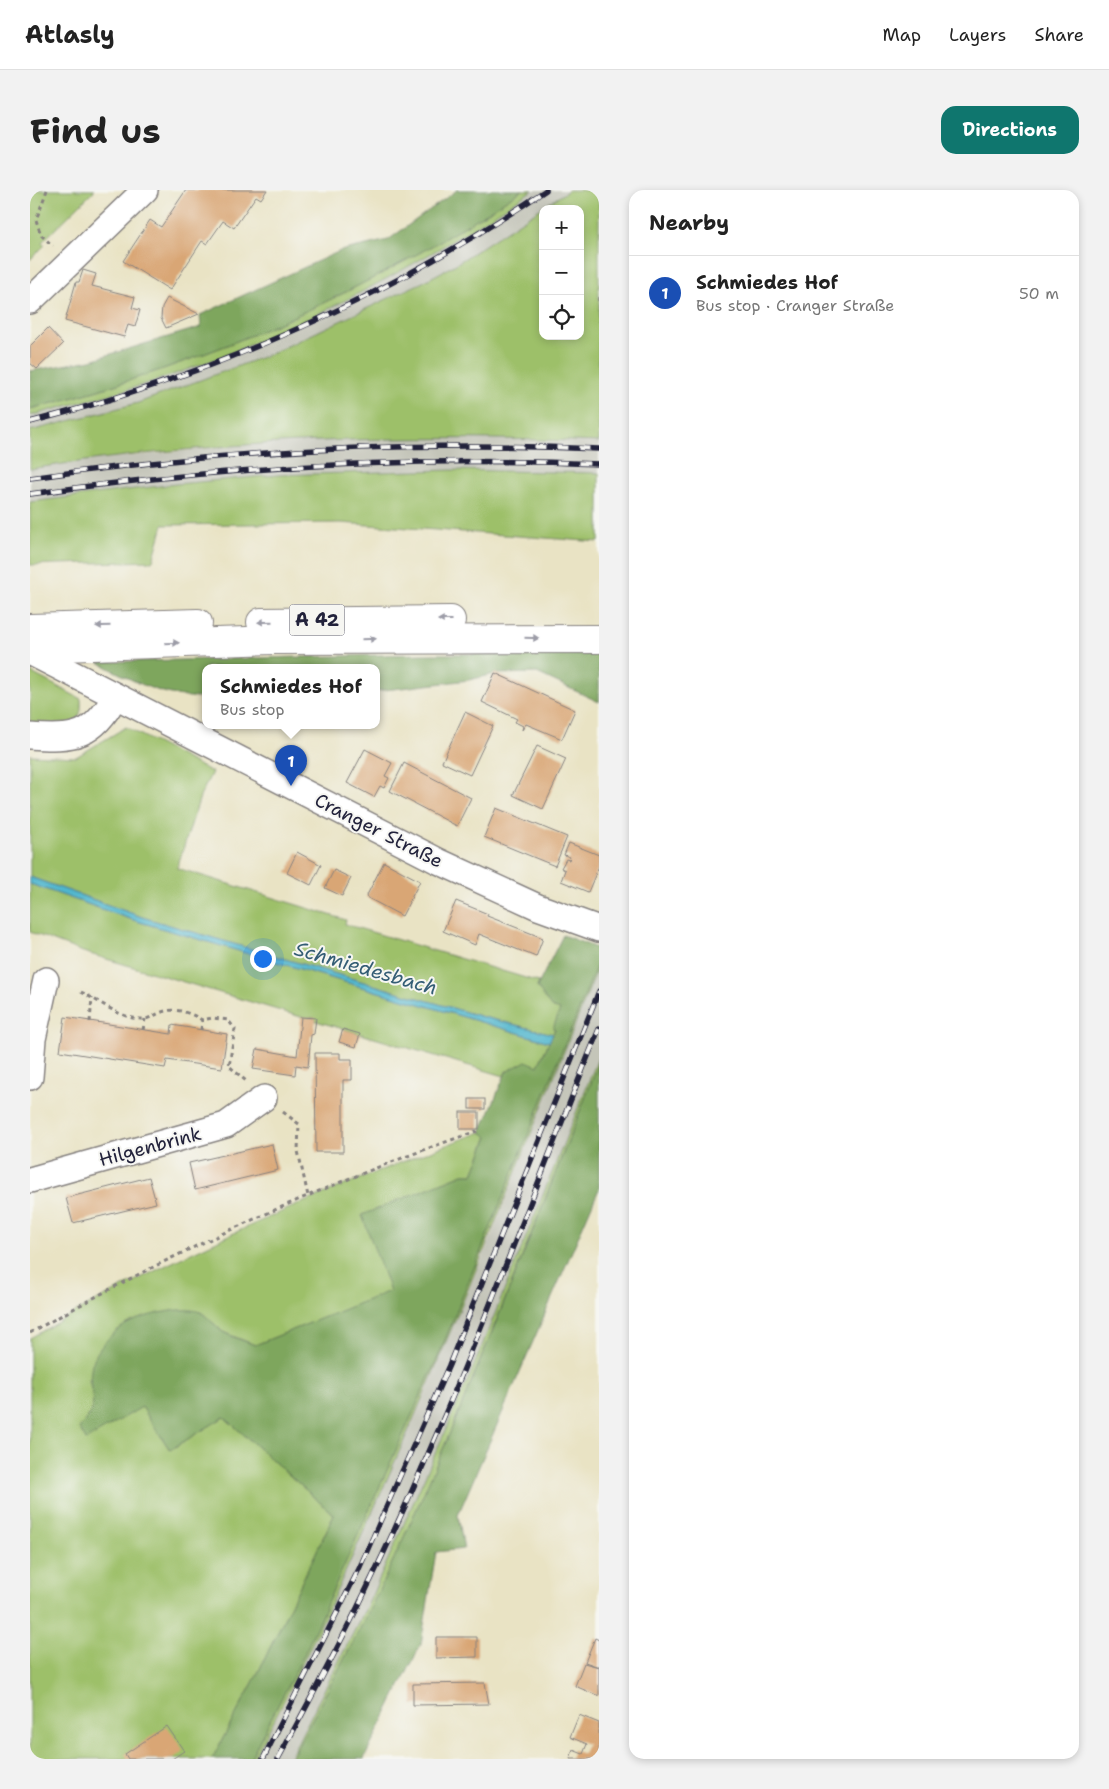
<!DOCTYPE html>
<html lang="en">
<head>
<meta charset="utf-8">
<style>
  :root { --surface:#fff; --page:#f2f2f2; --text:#222; --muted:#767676; --line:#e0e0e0; --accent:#0f766e }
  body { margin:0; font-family:"Shantell Sans",sans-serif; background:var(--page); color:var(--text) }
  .controls { position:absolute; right:15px; top:15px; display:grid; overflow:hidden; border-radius:10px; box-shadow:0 2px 8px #0003 }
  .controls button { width:45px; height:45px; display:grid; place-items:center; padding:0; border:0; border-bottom:1px solid var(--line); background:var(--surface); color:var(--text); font:25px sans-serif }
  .you { position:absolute; left:232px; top:768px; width:18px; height:18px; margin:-12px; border:4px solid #fff; border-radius:50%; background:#1a73e8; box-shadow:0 0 0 8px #1a73e833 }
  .badge { display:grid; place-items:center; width:32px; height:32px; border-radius:50%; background:var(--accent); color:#fff; font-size:16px; font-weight:700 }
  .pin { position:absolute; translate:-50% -41px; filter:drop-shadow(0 1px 2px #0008) }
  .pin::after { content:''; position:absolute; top:26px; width:18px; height:15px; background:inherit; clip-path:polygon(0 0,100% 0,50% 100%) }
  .popup { position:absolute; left:172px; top:474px; width:178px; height:65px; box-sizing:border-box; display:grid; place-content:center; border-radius:10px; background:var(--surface); filter:drop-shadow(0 1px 4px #0005); font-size:16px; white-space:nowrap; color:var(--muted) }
  .popup b { font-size:19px; color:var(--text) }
  .popup::after { content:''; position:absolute; left:50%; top:100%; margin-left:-10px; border:10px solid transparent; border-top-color:var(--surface) }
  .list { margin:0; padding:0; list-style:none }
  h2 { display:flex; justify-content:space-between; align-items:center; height:65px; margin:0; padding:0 20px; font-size:21px }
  h2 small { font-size:16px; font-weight:400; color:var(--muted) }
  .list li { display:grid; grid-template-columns:32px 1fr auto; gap:15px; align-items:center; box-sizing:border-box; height:75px; padding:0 20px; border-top:1px solid var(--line) }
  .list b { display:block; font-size:19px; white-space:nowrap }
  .list p { margin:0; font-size:16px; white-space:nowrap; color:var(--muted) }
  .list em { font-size:16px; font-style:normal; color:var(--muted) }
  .icon { flex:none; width:28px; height:28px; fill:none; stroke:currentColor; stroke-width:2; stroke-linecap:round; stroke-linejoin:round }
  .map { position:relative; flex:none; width:569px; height:1569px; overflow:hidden; border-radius:15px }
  header { display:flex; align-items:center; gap:30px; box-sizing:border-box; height:70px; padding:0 25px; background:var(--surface); border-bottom:1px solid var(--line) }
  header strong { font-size:24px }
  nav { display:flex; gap:28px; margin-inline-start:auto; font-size:18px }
  .intro { display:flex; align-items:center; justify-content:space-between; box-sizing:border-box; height:120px; padding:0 30px }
  h1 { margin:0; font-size:35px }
  .button { padding:12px 22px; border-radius:15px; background:var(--accent); color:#fff; font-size:18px; font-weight:700 }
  main { display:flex; gap:30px; padding:0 30px }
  aside { flex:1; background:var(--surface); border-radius:15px; box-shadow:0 2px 8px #0003 }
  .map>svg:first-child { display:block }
</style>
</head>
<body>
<header>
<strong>Atlasly</strong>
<nav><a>Map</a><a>Layers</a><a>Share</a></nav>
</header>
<div class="intro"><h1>Find us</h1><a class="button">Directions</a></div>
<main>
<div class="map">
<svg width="569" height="1569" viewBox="0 0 569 1569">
  <rect width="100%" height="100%" fill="#f6f6f2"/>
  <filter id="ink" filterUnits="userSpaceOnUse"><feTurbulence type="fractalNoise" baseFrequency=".02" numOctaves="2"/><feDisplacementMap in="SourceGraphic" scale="10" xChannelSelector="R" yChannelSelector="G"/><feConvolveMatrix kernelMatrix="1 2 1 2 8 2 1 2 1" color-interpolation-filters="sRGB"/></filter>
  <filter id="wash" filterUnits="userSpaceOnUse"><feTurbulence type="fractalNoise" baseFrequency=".0096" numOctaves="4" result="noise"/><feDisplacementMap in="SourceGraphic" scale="20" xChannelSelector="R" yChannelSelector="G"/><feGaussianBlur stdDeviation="1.12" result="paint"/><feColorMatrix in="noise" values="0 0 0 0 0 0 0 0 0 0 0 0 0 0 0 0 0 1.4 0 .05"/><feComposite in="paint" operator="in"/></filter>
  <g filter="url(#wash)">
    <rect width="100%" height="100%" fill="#e9e3c4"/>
    <g fill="#c4c5b9">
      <path d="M503,0H539L426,74L393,92L238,165L108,213L0,241V226L103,198L191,166L277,130L422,51Z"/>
      <path d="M367,248H471L569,252V283L422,280L247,285L146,294L0,312V279L54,271L250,251Z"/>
      <path d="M569,775V866L441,1183L339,1412L259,1569H223L256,1510L384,1229L459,1051Z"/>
    </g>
    <g fill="#9dc069" stroke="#607152" fill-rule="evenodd">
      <path d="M0,0H65L12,52L15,55L0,70Z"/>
      <path d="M492,0H503C379,82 245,154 103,198C69,208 34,216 0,226V219C177,174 340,101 492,0Z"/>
      <path d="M539,0H569V252C378,244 189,249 0,279V241L108,213L238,165L393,92L426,74ZM513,19H550V146H513Z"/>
      <path d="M422,280L569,283V352L311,333L133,335L123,371L0,375V312L146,294L247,285Z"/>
      <path d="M0,482L51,509C52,522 50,528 41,536L0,535Z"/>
      <path d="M96,537L182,582L170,607L147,678L316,730L315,734L509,792L507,797L530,820L523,844L453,827L112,727L0,687V565L46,567Z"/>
      <path d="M0,694L103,730L519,852L508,876L476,881L474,886L286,831L285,828L271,827L53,762L0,742Z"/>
      <path d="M569,770V775C496,955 426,1136 346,1314C307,1400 269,1487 223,1569H220L273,1467L408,1167Z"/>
      <path d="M569,866V873C496,1054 428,1237 343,1413C317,1466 288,1517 261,1569H259L339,1412L441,1183Z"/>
      <path d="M451,942L458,946L443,984H433L332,1025L361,1101L225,1155L193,1142L171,1122L132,1123L96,1134L59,1190L64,1214L60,1227L112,1217L140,1260L194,1227L304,1325L226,1487L182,1569H0V1148C143,1065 296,999 451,942Z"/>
    </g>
    <g fill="#7ea65d" stroke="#50644c">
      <path d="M427,0H492C340,101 177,174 0,219V181L61,170L171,137L170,125L310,61L358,50Z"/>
      <path d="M392,464H569V512L507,483L465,484L439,490L346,501V477H176V508C131,507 106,493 68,472Z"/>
      <path d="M533,745L569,759V770L408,1167L273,1467L220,1569H182L226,1487L304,1325L194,1227L140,1260L112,1217L56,1250L49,1238C75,1211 55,1205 62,1175C66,1159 82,1143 95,1135C110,1126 153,1115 170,1122C178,1126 185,1136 193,1142C202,1147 215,1151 225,1155L360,1101L332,1025L433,984H443L458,947L451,942L476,882L496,871L508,876L525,839L523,838L530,820L521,817L507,797Z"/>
      <path d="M569,873V999L428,1325L434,1359L406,1362L391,1454L334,1569H261C288,1517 317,1466 343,1413C428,1237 497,1054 569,873Z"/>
    </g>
    <path fill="#4fb6cd" stroke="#386c84" d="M0,687L112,727L453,827L523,844L519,852L103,730L0,694Z"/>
    <g id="blocks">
      <g fill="#d9a675">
        <path d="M156,0H237L231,9L226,6L204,38L193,31L177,54L172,51L140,100L93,71L120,30L131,37Z"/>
        <path d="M53,80L66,84L62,96L105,107L102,118L110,120L105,137L98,135L94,147L35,131L46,92H49Z"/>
        <path d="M137,108L169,124L136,138L131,128L132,117Z"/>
        <path d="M18,138L33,154L7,179L0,173V156Z"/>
        <path d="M465,483L545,520L532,549L496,534L492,540L493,536L485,532L487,529L452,512Z"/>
        <path d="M435,522L463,536L440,585L412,572Z"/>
        <path d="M507,556L536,569L513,619L483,605Z"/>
        <path d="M335,559L362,573L355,586L359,588L354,598L350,596L344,607L317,593Z"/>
        <path d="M374,573L441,608L427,636L360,601Z"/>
        <path d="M466,618L537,647L525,676L454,647Z"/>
        <path d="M539,653L569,665V676L558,702L531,691L535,680L531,678L536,669L539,670L540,667L534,665Z"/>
        <path d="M267,662L291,675L281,695L257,683Z"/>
        <path d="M354,672L390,691L372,726L336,707Z"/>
        <path d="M304,680L321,688L312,706L295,698Z"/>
        <path d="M426,711L458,724L457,726L513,748L506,767L449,744L445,755L413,741Z"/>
        <path d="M35,827L141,844L142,835L197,844L192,878L137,870L135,878L30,861Z"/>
        <path d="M271,827L286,828L284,844L281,845L278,877L266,875L265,885L223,879L227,859L267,866Z"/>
        <path d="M313,839L330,844L326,857L309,852Z"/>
        <path d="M285,863H310V869H322V890H313V962H286Z"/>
        <rect x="439" y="909" width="16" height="10"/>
        <rect x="430" y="922" width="19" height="17"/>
        <path d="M242,954L248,980L165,1000L159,973Z"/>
        <path d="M119,987L126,1013L43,1033L36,1008Z"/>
        <path d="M406,1447H447V1467L406,1468Z"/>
        <path d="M565,1448L569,1450V1477L555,1472Z"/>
        <path d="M554,1473L569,1477V1506L545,1496Z"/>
        <path d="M455,1493L459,1514L383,1515V1494Z"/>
        <path d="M549,1525L569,1533V1569H540L543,1560L553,1564L557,1554L540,1547Z"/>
        <path d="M137,1536L154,1561L142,1569H98L95,1564Z"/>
      </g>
    </g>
  </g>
  <g filter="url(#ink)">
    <use href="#blocks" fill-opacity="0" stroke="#868280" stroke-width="1"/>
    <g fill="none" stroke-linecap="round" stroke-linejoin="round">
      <g stroke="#868280" stroke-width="28">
        <g id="minor">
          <path d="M0,111L115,0"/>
          <path d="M0,462L408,671L508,717L569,739"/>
          <path d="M0,546C44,549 64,547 85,506"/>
          <path d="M0,887L3,849L16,790"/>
          <path d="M0,990L196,935L234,908"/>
        </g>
      </g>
      <g stroke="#868280" stroke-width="30">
        <g id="highway">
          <path d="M231,432L421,430"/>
          <path d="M0,438L168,433"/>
          <path d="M0,458L244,450L569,449"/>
        </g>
      </g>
      <g stroke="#868280" stroke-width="3" stroke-dasharray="4 4" stroke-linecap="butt">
        <path d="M17,0L6,30L11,45L23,56"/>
        <path d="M569,107V132"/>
        <path d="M51,802C70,811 92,830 114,829C120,829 126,824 132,822C146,817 160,823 172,830L182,828L198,830L205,839L199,876L216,891"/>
        <path d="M60,832L62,807"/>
        <path d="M113,840L115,829"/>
        <path d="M171,840L172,830"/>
        <path d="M253,922L269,934L268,961L278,1006"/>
        <path d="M0,1143C142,1062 293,994 447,941"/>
      </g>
      <use href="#minor" stroke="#fff" stroke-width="25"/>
      <use href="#highway" stroke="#fff" stroke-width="28"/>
      <g stroke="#22223b" stroke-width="5.5">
        <g id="rail">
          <path d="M0,232C187,184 357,108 516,0"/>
          <path d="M0,288C189,261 379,250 569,259"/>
          <path d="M0,304C189,277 378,266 569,274"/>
          <path d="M233,1569L329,1379L419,1175L569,801"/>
          <path d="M248,1569C278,1514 308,1458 335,1402C424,1219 493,1027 569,839"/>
        </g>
      </g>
      <use href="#rail" stroke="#f6f6f2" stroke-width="4" stroke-dasharray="11" stroke-linecap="butt"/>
    </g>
    <defs><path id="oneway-solid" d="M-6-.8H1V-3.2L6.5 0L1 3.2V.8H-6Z" transform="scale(1.25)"/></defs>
    <g fill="#9c9ca7">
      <use href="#oneway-solid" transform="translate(415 430) rotate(-180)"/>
      <use href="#oneway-solid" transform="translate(235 432) rotate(179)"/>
      <use href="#oneway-solid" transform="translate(73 436) rotate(179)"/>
      <use href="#oneway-solid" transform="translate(502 448) rotate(1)"/>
      <use href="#oneway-solid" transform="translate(339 449) rotate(-1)"/>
      <use href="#oneway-solid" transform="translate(142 453) rotate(-2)"/>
    </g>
  </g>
  <g text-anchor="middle" stroke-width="4" stroke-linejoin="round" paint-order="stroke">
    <rect fill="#f6f6f2" stroke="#626272" stroke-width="1" x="259.5" y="414.5" width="55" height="31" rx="4"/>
    <g font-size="18" font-weight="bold" fill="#22223b">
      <text x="287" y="436">A 42</text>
    </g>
    <g font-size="19" fill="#22223b" stroke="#f6f6f2">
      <text transform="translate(349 640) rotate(27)" y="7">Cranger Straße</text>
      <text transform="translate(120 956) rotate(-15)" y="7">Hilgenbrink</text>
    </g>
    <g font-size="20" font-style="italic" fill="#345d75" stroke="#f6f6f2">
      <text transform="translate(336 778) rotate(16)" y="7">Schmiedesbach</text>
    </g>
  </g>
</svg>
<div class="controls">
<button>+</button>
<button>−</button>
<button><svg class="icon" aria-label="locate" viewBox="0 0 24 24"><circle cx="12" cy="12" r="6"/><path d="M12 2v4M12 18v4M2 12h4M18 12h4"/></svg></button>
</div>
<div class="you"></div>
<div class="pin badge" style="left:261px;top:596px;background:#1a4fb4">1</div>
<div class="popup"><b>Schmiedes Hof</b>Bus stop</div>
</div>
<aside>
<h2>Nearby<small></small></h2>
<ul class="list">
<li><span class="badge" style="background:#1a4fb4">1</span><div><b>Schmiedes Hof</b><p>Bus stop · Cranger Straße</p></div><em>50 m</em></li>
</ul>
</aside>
</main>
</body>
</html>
